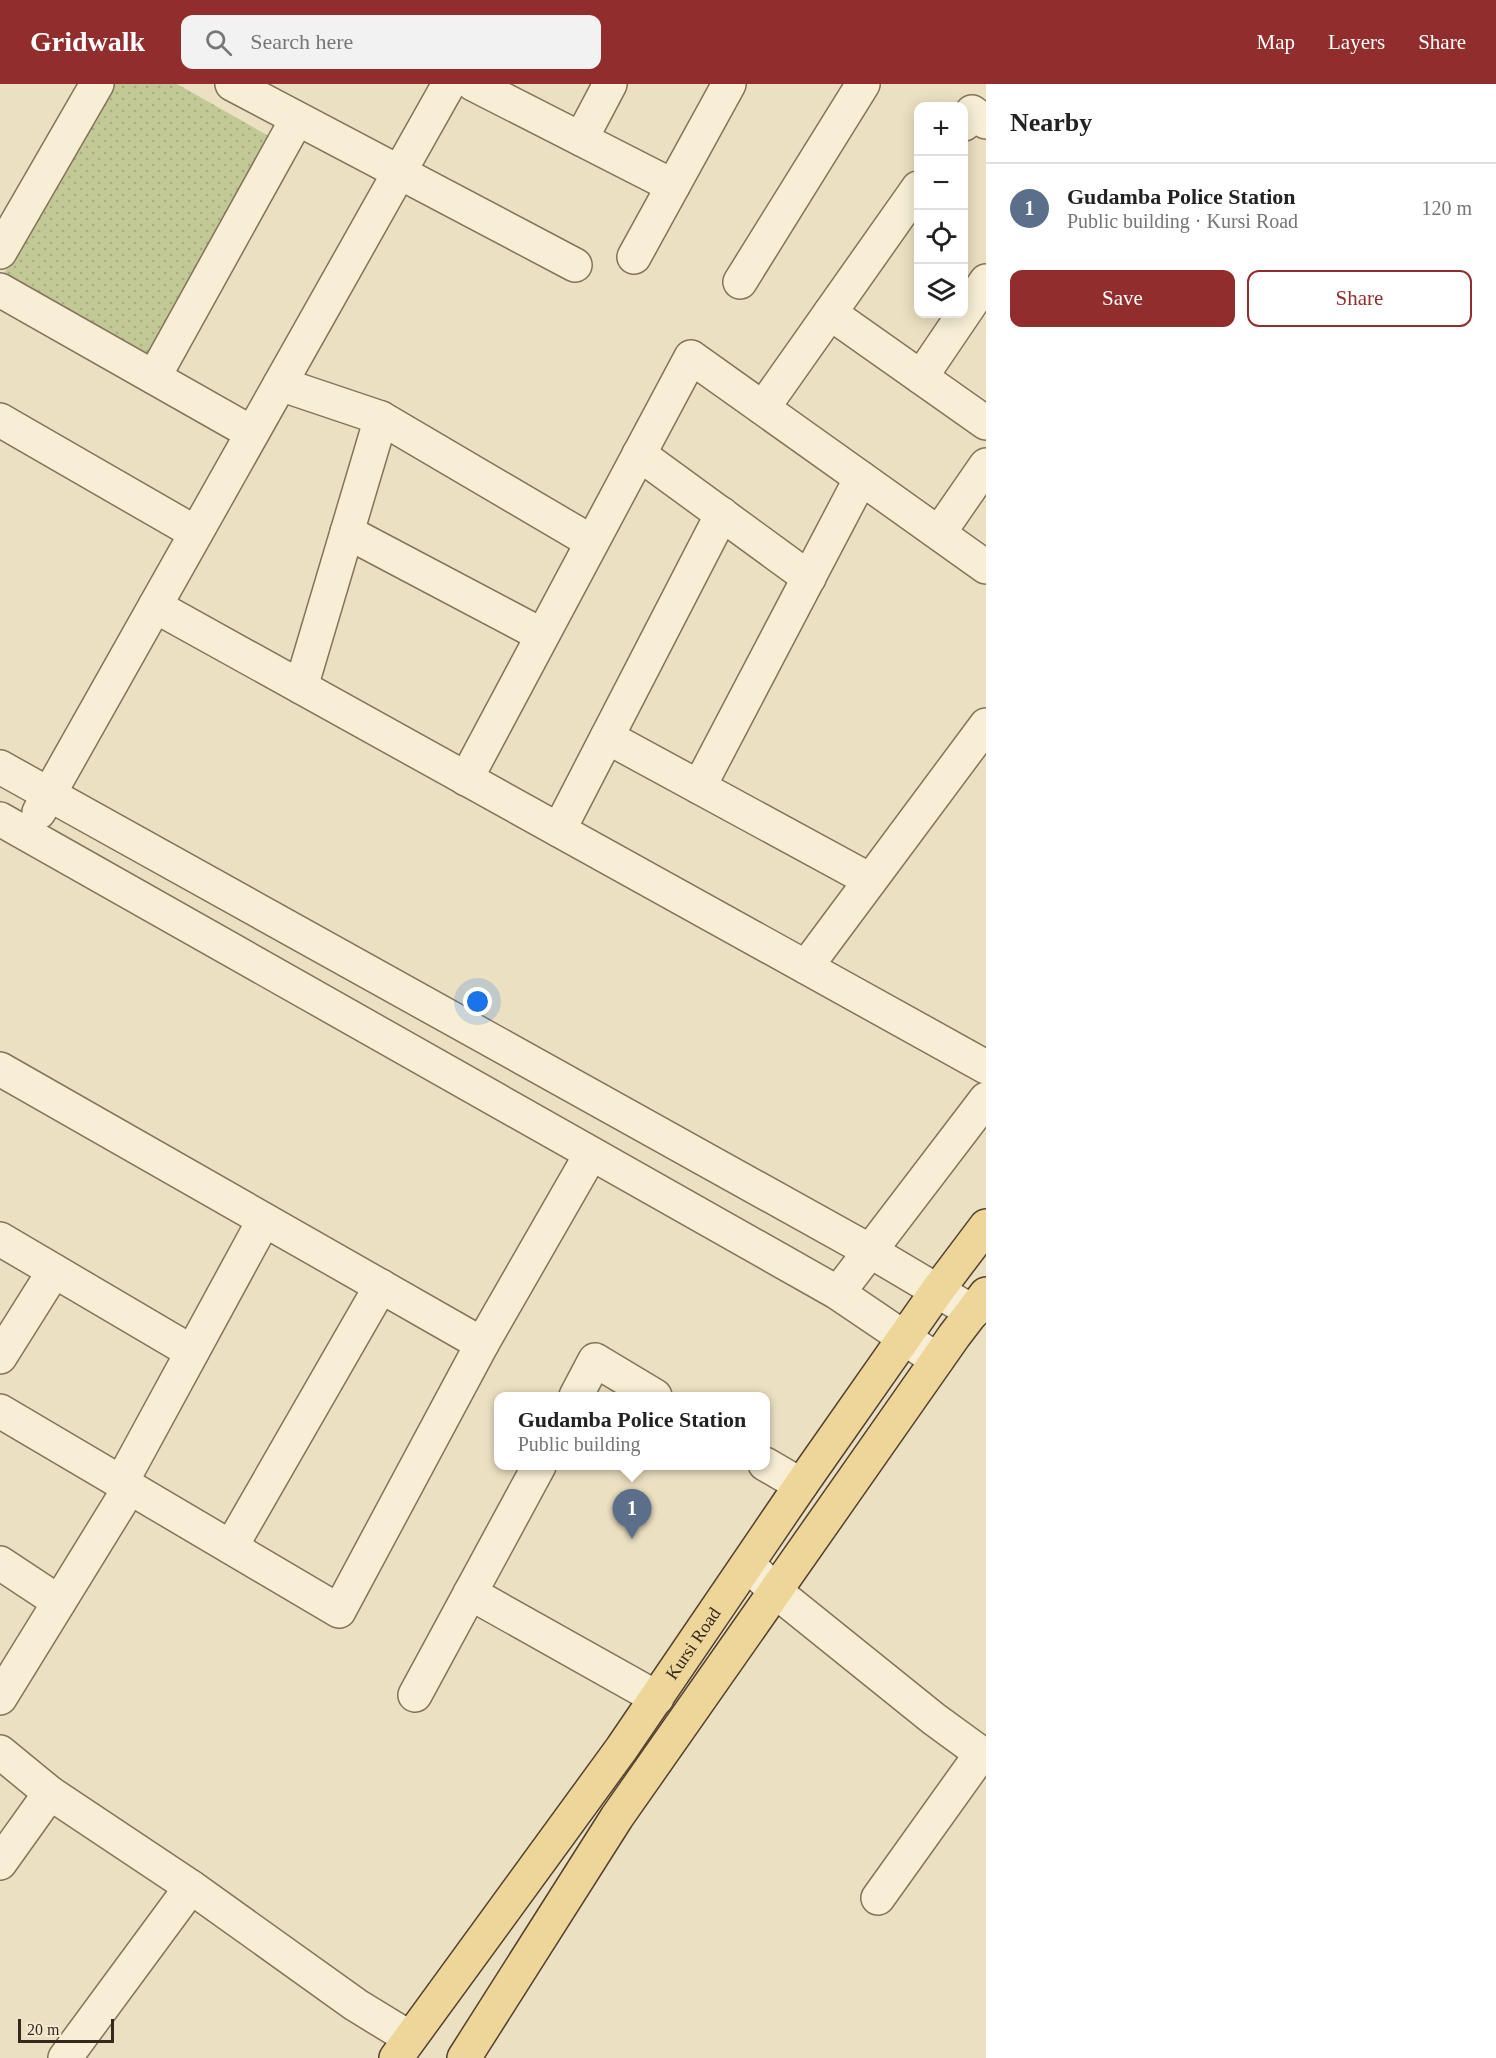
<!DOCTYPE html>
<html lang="en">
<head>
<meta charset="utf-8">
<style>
  :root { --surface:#fff; --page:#f2f2f2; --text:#222; --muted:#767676; --line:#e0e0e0; --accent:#912e2d }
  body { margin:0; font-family:Georgia,serif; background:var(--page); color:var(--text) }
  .controls { position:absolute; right:18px; top:18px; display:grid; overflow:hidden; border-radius:12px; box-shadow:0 3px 15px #0003 }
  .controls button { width:54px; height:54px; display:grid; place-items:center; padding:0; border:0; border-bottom:2px solid var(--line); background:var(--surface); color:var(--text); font:30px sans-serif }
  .scale { position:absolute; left:18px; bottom:15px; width:96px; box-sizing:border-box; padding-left:6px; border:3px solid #35291e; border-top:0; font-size:16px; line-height:21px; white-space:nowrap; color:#35291e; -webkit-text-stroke:4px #f4ead1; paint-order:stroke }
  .you { position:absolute; left:478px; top:918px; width:21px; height:21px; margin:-15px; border:4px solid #fff; border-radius:50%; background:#1a73e8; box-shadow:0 0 0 9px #1a73e833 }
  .badge { display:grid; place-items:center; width:39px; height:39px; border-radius:50%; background:var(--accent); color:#fff; font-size:20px; font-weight:700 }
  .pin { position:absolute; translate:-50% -50px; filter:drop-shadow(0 2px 3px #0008) }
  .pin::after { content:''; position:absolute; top:32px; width:21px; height:18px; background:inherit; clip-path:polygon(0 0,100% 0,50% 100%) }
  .popup { position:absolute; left:494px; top:1308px; width:276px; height:78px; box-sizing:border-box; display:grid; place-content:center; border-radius:12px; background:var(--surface); filter:drop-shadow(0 2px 4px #0005); font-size:20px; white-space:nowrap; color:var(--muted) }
  .popup b { font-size:22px; color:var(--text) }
  .popup::after { content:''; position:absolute; left:50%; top:100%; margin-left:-12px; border:12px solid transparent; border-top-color:var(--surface) }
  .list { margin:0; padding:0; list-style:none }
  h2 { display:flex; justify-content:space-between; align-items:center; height:78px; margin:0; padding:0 24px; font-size:26px }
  h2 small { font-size:20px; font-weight:400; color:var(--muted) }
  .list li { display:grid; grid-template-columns:39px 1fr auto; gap:18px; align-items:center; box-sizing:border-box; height:90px; padding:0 24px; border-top:2px solid var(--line) }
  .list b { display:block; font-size:22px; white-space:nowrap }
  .list p { margin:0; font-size:20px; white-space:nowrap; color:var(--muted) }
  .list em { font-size:20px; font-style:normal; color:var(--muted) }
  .actions { display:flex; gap:12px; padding:18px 24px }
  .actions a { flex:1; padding:14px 0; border:2px solid var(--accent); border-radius:12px; text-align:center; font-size:21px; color:var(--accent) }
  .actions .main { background:var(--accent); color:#fff }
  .icon { flex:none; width:33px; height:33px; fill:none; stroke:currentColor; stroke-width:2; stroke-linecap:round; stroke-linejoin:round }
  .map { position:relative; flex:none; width:986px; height:1974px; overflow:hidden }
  header { display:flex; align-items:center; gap:36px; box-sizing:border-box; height:84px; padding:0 30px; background:var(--accent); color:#fff }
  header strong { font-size:28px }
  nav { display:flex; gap:33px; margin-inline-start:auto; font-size:21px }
  .search { width:420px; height:54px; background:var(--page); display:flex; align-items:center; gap:15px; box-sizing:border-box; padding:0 21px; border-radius:12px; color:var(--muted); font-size:22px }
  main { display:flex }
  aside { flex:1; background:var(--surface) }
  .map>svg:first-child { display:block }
</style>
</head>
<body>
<header>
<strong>Gridwalk</strong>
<div class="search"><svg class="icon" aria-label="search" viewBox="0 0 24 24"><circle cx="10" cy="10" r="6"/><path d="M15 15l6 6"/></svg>Search here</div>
<nav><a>Map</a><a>Layers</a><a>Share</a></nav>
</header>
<main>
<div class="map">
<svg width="986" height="1974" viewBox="0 0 986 1974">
  <defs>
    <pattern id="grass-dots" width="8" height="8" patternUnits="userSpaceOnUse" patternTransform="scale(1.5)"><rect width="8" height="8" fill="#c2c996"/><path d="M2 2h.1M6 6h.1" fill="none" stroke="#a7ad81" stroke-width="1.8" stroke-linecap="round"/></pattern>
  </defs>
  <rect width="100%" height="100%" fill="#ece0c2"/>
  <path fill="url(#grass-dots)" d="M111,0H177L274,55L149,275L2,193Z"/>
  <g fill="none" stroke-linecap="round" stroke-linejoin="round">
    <g stroke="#85725a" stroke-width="36">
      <g id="minor">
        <path d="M232,0L575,181"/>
        <path d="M473,0L673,102"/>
        <path d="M964,40L972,28L986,38"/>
        <path d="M581,55L610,0"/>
        <path d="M0,168L97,0"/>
        <path d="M634,173L729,0"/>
        <path d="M740,198L863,0"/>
        <path d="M0,206L252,349"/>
        <path d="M830,229L986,339"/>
        <path d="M154,293L297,35"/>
        <path d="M921,293L986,197"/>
        <path d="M280,300L381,334L592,458"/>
        <path d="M763,324L918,104"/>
        <path d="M0,336L196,449"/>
        <path d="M639,370L809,494"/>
        <path d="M347,448L542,551"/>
        <path d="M939,449L986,381"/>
        <path d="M155,522L986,983"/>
        <path d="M301,603L381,334"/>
        <path d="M607,653L870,796"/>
        <path d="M0,683L870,1167L973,1228"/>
        <path d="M466,695L691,273L986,483"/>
        <path d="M699,703L861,394"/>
        <path d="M39,728L449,0"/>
        <path d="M0,735L838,1209L937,1276"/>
        <path d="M559,746L722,430"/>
        <path d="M806,883L986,641"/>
        <path d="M0,985L482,1260"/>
        <path d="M0,1155L192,1268"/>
        <path d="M838,1209L986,1015"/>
        <path d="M0,1273L54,1187"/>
        <path d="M576,1312L595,1276L655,1312"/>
        <path d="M0,1327L339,1527L482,1260L591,1070"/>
        <path d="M765,1380L801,1401"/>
        <path d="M121,1399L264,1136"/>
        <path d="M231,1463L381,1202"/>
        <path d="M0,1479L59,1518"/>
        <path d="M748,1480L775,1507L934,1635L986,1673"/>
        <path d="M470,1509L657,1614"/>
        <path d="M415,1611L539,1382"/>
        <path d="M0,1614L130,1403"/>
        <path d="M0,1668L50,1709L191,1803L356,1921L410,1954"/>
        <path d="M0,1779L50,1709"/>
        <path d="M878,1814L981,1670"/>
        <path d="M65,1974L191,1803"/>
      </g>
    </g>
    <g stroke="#53402e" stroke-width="36">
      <g id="major">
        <path id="s1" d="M396,1974L622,1664L801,1401L937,1207L986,1142"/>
        <path d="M464,1974L617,1733L954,1252L986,1210"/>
      </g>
    </g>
    <use href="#minor" stroke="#f7eed5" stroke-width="33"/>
    <use href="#major" stroke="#eed69b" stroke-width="33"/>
  </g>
  <g text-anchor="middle" stroke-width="4.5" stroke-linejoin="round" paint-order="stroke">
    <g font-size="18" fill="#35291e" stroke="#f4ead1">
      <text dy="6" stroke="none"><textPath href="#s1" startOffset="510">Kursi Road</textPath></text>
    </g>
  </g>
</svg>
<div class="controls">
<button>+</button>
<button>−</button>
<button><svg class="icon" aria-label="locate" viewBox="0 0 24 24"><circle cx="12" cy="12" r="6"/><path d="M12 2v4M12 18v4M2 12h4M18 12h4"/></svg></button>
<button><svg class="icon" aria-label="layers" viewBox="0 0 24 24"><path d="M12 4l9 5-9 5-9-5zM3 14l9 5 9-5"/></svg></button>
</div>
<div class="scale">20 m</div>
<div class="you"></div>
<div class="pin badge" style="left:632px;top:1455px;background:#5c6f8a">1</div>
<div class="popup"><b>Gudamba Police Station</b>Public building</div>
</div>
<aside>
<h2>Nearby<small></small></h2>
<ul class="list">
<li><span class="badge" style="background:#5c6f8a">1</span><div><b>Gudamba Police Station</b><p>Public building · Kursi Road</p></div><em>120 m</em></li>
</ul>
<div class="actions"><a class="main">Save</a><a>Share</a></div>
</aside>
</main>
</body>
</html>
